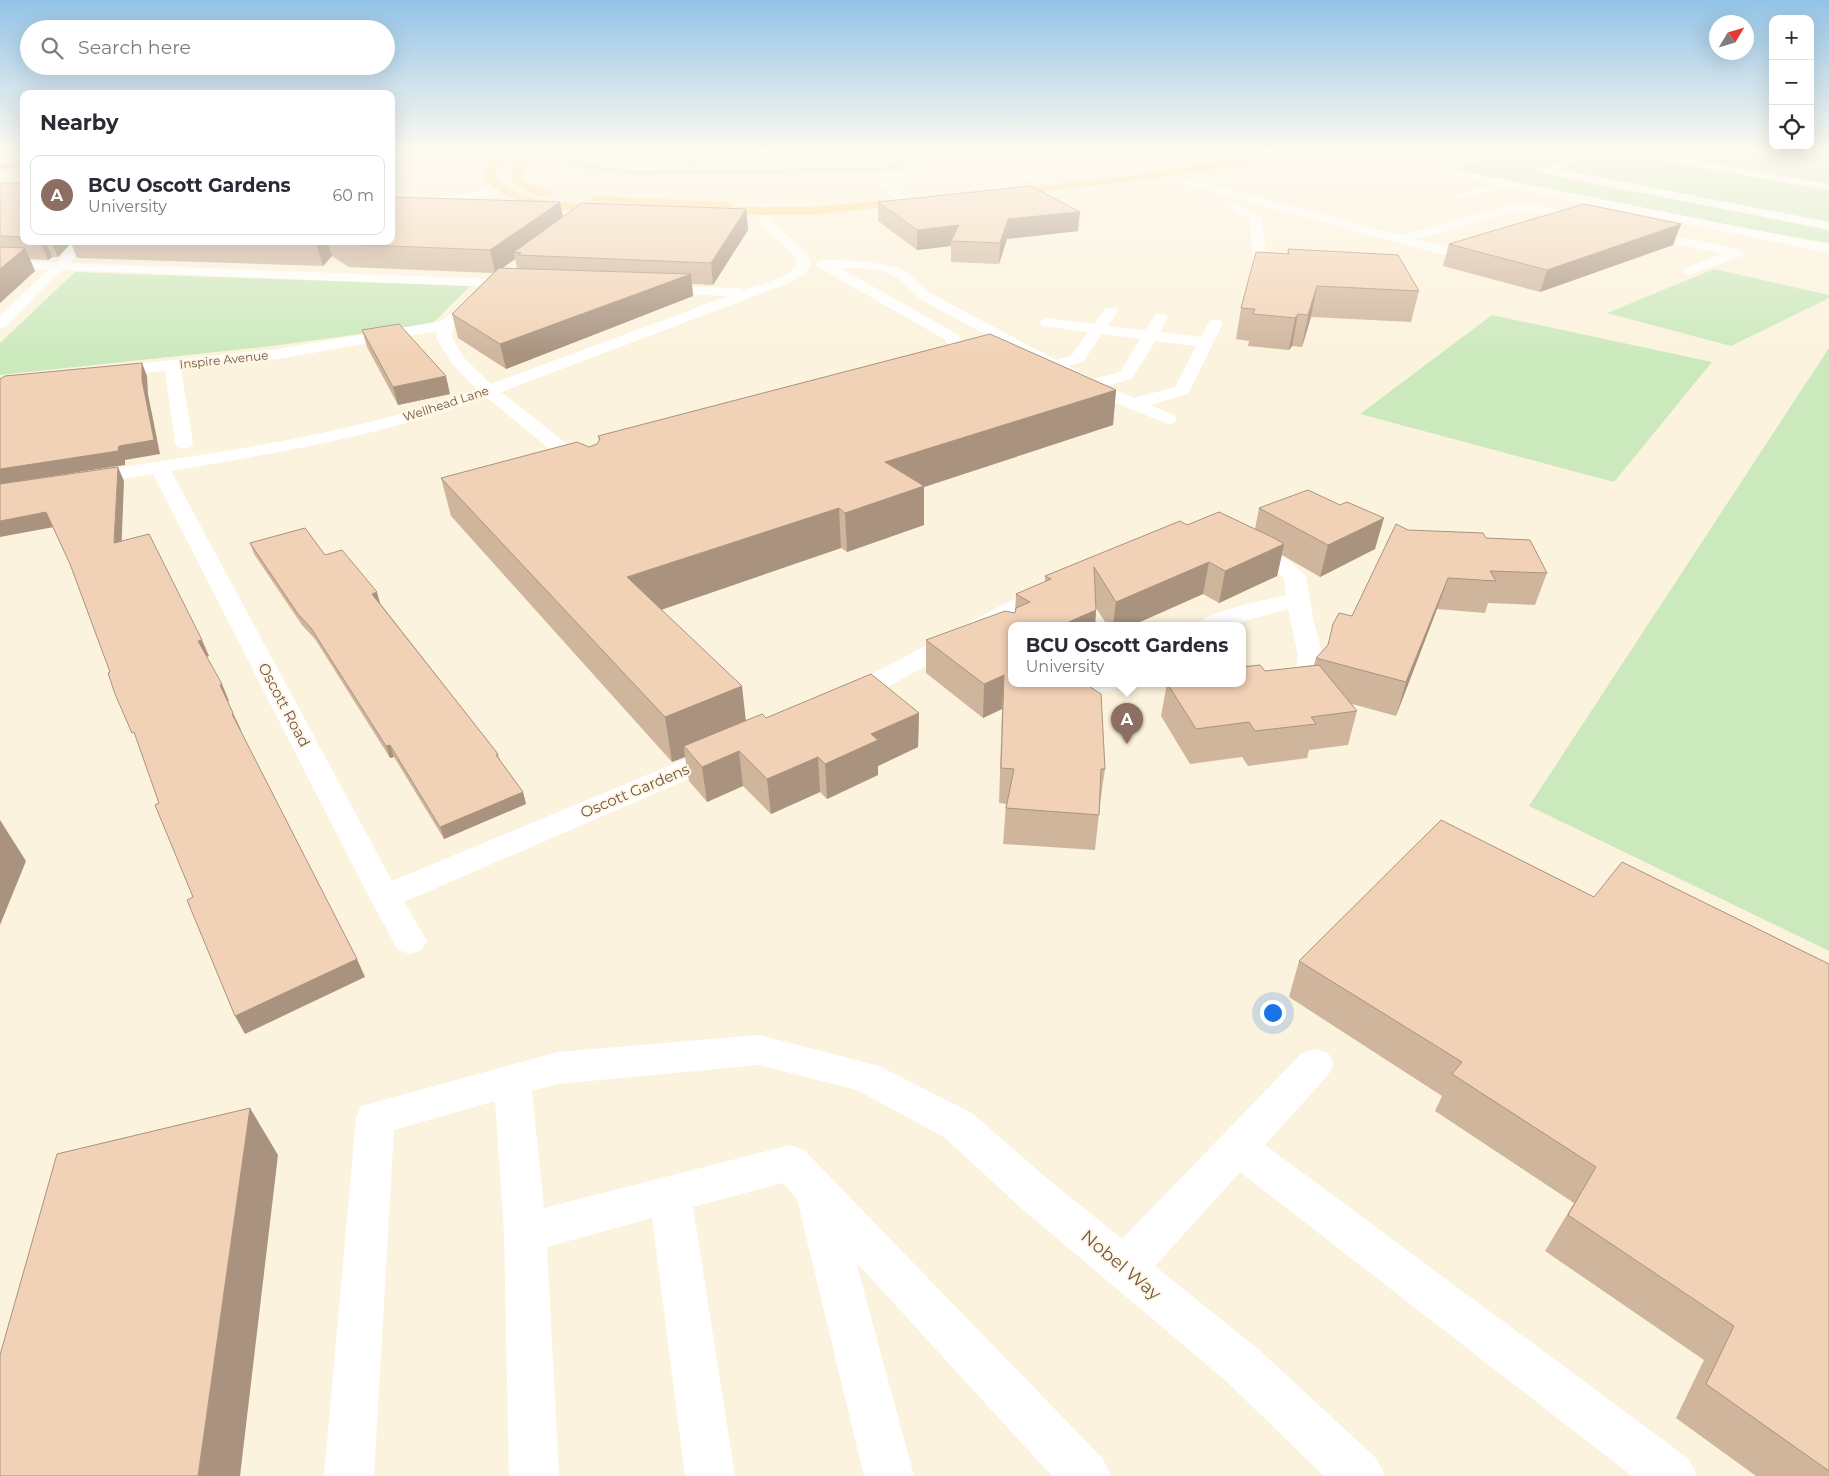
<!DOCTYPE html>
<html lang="en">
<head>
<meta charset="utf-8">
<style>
  :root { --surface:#fff; --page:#f7f7f7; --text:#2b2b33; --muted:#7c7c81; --line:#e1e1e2; --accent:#e97241 }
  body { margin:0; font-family:Montserrat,sans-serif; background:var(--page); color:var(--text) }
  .controls { position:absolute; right:15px; top:15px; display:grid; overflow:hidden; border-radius:10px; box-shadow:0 5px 20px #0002 }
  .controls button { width:45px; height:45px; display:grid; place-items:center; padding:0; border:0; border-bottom:1px solid var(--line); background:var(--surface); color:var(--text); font:25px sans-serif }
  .compass { position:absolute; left:1709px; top:15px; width:45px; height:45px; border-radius:50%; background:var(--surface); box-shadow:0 5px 20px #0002; rotate:52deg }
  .you { position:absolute; left:1272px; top:1012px; width:18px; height:18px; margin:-12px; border:4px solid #fff; border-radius:50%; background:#1a73e8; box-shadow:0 0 0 8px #1a73e833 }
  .badge { display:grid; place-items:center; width:32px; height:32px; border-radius:50%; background:var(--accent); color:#fff; font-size:16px; font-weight:700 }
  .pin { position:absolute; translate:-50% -41px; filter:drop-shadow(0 1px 2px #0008) }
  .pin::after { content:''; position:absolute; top:26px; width:18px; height:15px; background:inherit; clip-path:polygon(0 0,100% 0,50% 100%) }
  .popup { position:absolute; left:1008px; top:622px; width:238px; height:65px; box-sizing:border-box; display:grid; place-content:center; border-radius:10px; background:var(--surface); filter:drop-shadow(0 1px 4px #0005); font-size:16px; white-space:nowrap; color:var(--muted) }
  .popup b { font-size:19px; color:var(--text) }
  .popup::after { content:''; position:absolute; left:50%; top:100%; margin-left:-10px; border:10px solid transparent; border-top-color:var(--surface) }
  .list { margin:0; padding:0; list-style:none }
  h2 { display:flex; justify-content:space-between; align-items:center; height:65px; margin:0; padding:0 20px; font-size:21px }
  h2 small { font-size:16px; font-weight:400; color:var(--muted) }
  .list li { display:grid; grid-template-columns:32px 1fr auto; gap:15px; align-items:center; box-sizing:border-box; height:80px; margin:0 10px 10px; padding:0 10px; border:1px solid var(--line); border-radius:10px }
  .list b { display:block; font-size:19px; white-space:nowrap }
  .list p { margin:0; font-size:16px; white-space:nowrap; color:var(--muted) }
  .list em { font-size:16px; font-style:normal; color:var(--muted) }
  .icon { flex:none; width:28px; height:28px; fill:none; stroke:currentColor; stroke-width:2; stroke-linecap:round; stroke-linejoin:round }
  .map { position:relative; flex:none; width:1829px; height:1476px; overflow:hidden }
  .search { position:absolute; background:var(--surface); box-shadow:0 5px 20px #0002; left:20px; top:20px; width:375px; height:55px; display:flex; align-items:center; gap:12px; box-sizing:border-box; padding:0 18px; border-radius:28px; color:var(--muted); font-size:19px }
  .panel { position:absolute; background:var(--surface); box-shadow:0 5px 20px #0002; left:20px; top:90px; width:375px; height:155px; border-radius:10px }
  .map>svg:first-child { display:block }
</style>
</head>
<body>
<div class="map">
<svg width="1829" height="1476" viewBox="0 0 1829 1476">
  <rect width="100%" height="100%" fill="#fcf3de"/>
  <g fill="#cce9bd">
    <path d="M561,149H577L574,154L580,160L597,166L636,171L878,167C892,165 926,162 933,149H942L940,154L927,160L898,167L899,169L869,172L638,175L583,169L565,163L558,155Z"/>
    <path d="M640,149H887C876,158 861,158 847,160C810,161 773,162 736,162C706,162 670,167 642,155Z"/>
    <path d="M1516,149H1829V164L1820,168L1829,170V243L1659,213L1452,169L1503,157Z"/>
    <path d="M1714,269L1829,295V298L1731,346L1607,313Z"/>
    <path d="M75,272L470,286L432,324L272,346L0,375V343Z"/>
    <path d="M1492,315L1712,362L1614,482L1360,414Z"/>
    <path d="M1829,348V951L1529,806Z"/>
  </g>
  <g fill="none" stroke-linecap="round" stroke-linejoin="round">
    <g fill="#fff" fill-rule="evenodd">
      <path d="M1137,149H1147L1137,162L1165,173L1401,235L1523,202L1572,213L1574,216L1572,219L1547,227L1541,223L1543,220L1554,217L1523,210L1415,239L1451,249L1483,239L1489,243L1488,246L1451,257L1157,177L1127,165L1126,163Z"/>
      <path d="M1333,149H1353L1829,245V253L1507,187L1462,199L1458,198L1456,196L1458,194L1495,184L1338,152Z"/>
      <path d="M1587,149H1601L1558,169L1829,222V230L1545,174L1540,171Z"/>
      <path d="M1608,149H1631L1829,184V190L1613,152Z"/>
      <path d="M1796,149H1816L1825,153L1820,156L1797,151Z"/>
      <rect x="0" y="157" width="24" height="6"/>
      <path d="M1032,157L1036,158L1037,160L1036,162L883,179L911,200L913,202L911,204H903L868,177L873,174Z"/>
      <path d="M520,165H541L546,168L541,171H522L521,174L507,180L504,192L435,204L429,201L435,198L495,188L498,176L516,169V166Z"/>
      <path d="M1043,169L1047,170L1048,172L1047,174L1009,186L992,197L986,194L1001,182Z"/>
      <path d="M1227,200L1262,218L1267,268L1265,271L1260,272L1253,268L1250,220L1223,205L1221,203Z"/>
      <path d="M763,202L769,206L771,221L806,252L811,264L805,274L792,282L501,392L596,467L599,471L596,475L589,477L582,475L486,397C386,435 277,453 171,471L392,881L712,748L722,745L732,748L736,754L732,760L404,902L427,941L422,950L410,954L398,950L369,897L153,474L85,485L78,483L75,479L78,475L85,473C216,452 352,436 477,389L453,365L436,338L437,331L278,359L181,369L193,443L191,447L184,449L177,447L175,443L165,371L106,377L100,376L98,372L100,368L106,367L278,349L441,321C449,315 453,309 463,312L465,315L453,327L452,338L465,359L491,384L728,296L656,293L651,292L649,289L651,286L738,288L744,290C760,284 788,279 797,264L795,256L761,225L757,206Z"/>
      <path d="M1638,227L1736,249L1743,253L1741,256L1689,275L1684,274L1682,271L1684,268L1722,254L1634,234L1632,231L1634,228Z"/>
      <path d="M75,241H88L70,263L521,280L528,284L521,288L63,270L5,327L0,329V316L48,270L0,268V260L56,262Z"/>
      <path d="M823,260L865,261L899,268L910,274L930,293L1056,360L1071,356L1088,332L1042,326L1039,323L1042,320L1047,318L1094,324L1106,308H1116L1118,311L1108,326L1145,330L1156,314H1166L1168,317L1160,332L1201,337L1210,320H1220L1223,323L1188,394L1150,405L1174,415L1177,419L1174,423L1168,424L1096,395L920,299C913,293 907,285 899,279C883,267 860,268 840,268L959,335L965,352C958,362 938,370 926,366L924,363L926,360L936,357L948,350L946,340L818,267L816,264L818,261ZM1102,334L1140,339L1120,372L1093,379L1068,366L1083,362ZM1155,341L1196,346L1175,387L1134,398L1106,386L1132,379Z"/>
      <path d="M1247,540L1286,558L1306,576L1314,623L1323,656L1322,672L1314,684L1307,689L1282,695L1273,693L1269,687L1273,681L1289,678L1296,672L1298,656L1288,609L1230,625H1197C1206,611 1267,600 1286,595L1284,578L1270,568L1239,552L1236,547L1239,542Z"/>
      <path d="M1048,584L1056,586L1060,591L1056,596C988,630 923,669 855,704L846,706L837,704L833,698L837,692C905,658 971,620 1040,586Z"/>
      <path d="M1075,683H1126L1122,688L1099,692L1079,688Z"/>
      <path d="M759,1035L879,1066L972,1113L1050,1181L1122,1239L1302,1053L1315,1049L1328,1053L1334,1064L1328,1075L1265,1145L1689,1459L1697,1476H1632L1240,1172L1155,1266L1258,1349L1377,1459L1385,1476H1324L1226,1381L1020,1207L944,1137L857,1090L759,1065L558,1084L532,1091L544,1208L790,1145L804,1150L1103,1459L1111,1476H1052L856,1262L914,1476H864L797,1199L783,1183L693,1207L735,1476H685L652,1218L547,1247L559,1476H509L504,1233L495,1101L394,1130L374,1476H324L356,1118L361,1106L558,1052Z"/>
    </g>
    <g fill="#fcdd95" fill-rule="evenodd">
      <path d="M503,149H513L496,171V177C524,207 577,203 615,204L621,208L615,212C576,210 510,212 485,178L486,171Z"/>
      <path d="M526,149H536L522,172V179L529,184L551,192L553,194L551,196C539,199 519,189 512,180V172Z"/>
      <path d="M1292,149H1312L1307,152C1205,173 1102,186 999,196L993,193L999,190L1124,177Z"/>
      <path d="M595,196L727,202L731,203L733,205L731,207H812L914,198L920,201L914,204L812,215H708L702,211L707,208L591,201L589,199Z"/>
    </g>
    <path fill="#f8b594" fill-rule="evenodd" d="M24,161V167L0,170V164Z"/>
  </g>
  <g fill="#d0b59d" fill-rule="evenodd">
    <path d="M1379,149H1395L1390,151Z"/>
    <path d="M0,183H24V241H391L560,202L563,217L746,209L748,230L713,285L692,284L693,296L506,369L458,338L452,314L493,273L349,267L332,256L323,266L77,258L71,243L58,257H52L48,260L30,259L35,271L0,303ZM515,259L517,268H503Z"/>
    <path d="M878,202L1078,231L1007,239L999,264L951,262V246L917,250L878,221Z"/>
    <path d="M1681,224L1673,245L1540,292L1443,266L1449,244Z"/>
    <path d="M1288,249L1419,291L1411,322L1311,317L1302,347L1292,346L1289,350L1248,346L1249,341L1236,339L1241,308L1287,254Z"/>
    <path d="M362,330L450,394L398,405L367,347Z"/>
    <path d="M1116,390L1113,425L924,487V525L847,552L841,548L661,610L746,720L766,718L919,713L918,747L878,766V775L827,799L820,792L771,814L743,786L707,802L689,781L685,757L672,762L451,516L441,478L589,447L597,444L599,441L598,436Z"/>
    <path d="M1259,508L1375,549L1320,577L1282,555L1277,576L1219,603L1203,594L1133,625H1107L1096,608L1095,625H1012L1105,769L1100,804L1095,850L1003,844L1006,804L999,803L1002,709L983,718L926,673V640L1015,613L1016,594L1045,582V576L1187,525L1255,529Z"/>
    <path d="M1408,530L1486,538L1547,573L1535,605L1488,603L1485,613L1437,609L1396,716L1352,704L1357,711L1348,745L1309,750L1307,758L1248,766L1242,757L1190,764L1161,716L1167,683L1314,665L1316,658L1328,646L1352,616Z"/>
    <path d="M250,543L325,555L380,603L498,754L500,760L523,792L526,804L444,839L394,757L390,758L315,639L302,625L254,554Z"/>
    <path d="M1594,897L1829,964V1476H1756L1676,1418L1704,1360L1545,1251L1574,1203L1435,1111L1442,1096L1289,997L1299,961Z"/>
  </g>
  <g fill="#a9937f">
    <path d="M560,202L564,223L514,252L515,259L495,273L490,250Z"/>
    <path d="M746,209L748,230L713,285L711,263Z"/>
    <path d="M1080,212L1078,231L1007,239L999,264L1000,243L1008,219Z"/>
    <path d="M1681,224L1673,245L1540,292L1547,270Z"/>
    <path d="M959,225L951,241V246L917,250V230Z"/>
    <path d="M40,241H45L52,257L48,260Z"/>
    <path d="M51,241H70L71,243L58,257Z"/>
    <path d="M318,241H327L332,256L323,266L316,243Z"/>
    <path d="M25,248L35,271L0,303V269Z"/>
    <path d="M691,274L693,296L506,369L500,344Z"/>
    <path d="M1317,286L1311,317L1302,347L1308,315Z"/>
    <path d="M1298,314L1292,346L1289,350L1295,318Z"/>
    <path d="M142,363L147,376L148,394L160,454L125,460V465L0,484V469L119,446L142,380Z"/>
    <path d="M446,376L450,394L398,405L393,387Z"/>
    <path d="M1116,390L1113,425L924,487V525L847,552L845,513L885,462Z"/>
    <path d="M118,467L124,481L121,559L114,543Z"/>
    <path d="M839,508L841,548L634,619L627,577Z"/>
    <path d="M46,512L54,527L0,537V521Z"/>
    <path d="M1384,518L1375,549L1320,577L1328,545Z"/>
    <path d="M1284,544L1277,576L1219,603L1225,571Z"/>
    <path d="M1209,562L1203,594L1133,625H1113L1116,602Z"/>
    <path d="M1448,578L1437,609L1396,716L1406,682Z"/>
    <path d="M377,592L380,603L375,605L372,594Z"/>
    <path d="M1096,610L1095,625H1062Z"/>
    <path d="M202,640L209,656L206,657L198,641Z"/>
    <path d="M1004,675L1002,709L983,718L984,684Z"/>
    <path d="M222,684L229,701L227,702L220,685Z"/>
    <path d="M742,686L747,731L684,746L685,757L672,762L665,717Z"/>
    <path d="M233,713L241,730L239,731L232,714Z"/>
    <path d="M919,713L918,747L878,766V775L827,799L825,764L871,734Z"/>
    <path d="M390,745L394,757L390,758L386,746Z"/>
    <path d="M739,751L743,786L707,802L702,767Z"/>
    <path d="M818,757L820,792L771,814L767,779Z"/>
    <path d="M523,792L526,804L444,839L440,827Z"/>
    <path d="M0,820L26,861L0,925Z"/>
    <path d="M357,959L365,977L245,1034L235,1016Z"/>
    <path d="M250,1108L278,1155L240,1476H198Z"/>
  </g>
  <g fill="#f2d2b6" stroke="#a9937f">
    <path d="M0,183H24V237L0,236Z"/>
    <path d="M1031,186L1080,212L1008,219L1000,243L951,241L959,225L917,230L878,202Z"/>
    <path d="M391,197L560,202L490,250L342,244L337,241H391Z"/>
    <path d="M582,203L746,209L711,263L517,255L521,253L514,252Z"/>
    <path d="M1584,204L1681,224L1547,270L1449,244Z"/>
    <path d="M252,241H318L316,243Z"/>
    <path d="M0,247L25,248L0,269Z"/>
    <path d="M1288,249L1398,255L1419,291L1317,286L1308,315L1298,314L1295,318L1253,314L1255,309L1241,308L1256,252L1289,254Z"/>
    <path d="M499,268L691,274L500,344L452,314Z"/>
    <path d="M399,324L446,376L393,387L362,330Z"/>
    <path d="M990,334L1116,390L885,462L924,486L845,513L839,508L627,577L742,686L665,717L441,478L577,442L589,447L597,444L600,439L598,436Z"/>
    <path d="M142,363V380L154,440L119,446L118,451L0,469V379L5,376Z"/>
    <path d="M118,467L114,543L149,534L202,640L198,641L222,684L220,685L233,713L232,714L357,959L235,1016L187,900L193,897L155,805L159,803L134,732L132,733L115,694L108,673L110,672L70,564L46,512L0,521V484Z"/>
    <path d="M1308,490L1340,505L1347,502L1384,518L1328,545L1259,508Z"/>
    <path d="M1219,512L1276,539L1284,544L1225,571L1209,562L1116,602L1094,567L1096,610L1062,625H1012V683H1084L1101,694L1105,769H1101L1099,815L1006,808L1014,769L1001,768L1004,675L984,684L926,640L1005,611L1015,613L1016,608L1030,602L1016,594L1051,579L1045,576L1180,521L1187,525Z"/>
    <path d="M1396,524L1408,530L1483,533L1486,538L1530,540L1547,573L1490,571L1496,581L1448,578L1406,682L1316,658L1328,645L1333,624L1339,613L1352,616Z"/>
    <path d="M305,528L325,555L342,550L377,592L372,594L498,754L496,755L523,792L440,827L390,745L386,746L311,628L298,614L250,543Z"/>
    <path d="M1260,665L1265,671L1319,665L1357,711L1311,717L1316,724L1255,731L1249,722L1196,729L1167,683H1242V667Z"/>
    <path d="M871,674L919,713L871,734L878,740L825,764L818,757L767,779L739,751L702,767L684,746L762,714L766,718Z"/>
    <path d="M1441,820L1594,897L1622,862L1829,964V1471L1706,1384L1734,1326L1568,1215L1596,1167L1452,1074L1462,1062L1299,961Z"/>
    <path d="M250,1108L198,1476H0V1355L57,1154Z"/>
  </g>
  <linearGradient id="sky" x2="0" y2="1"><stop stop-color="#93c3e7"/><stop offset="0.42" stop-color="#fefaf0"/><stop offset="1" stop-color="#fefaf0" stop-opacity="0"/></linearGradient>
  <rect width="1829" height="356" fill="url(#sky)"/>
  <g text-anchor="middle" stroke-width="4" stroke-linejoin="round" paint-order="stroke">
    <g font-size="12" fill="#725946" stroke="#fff6e4">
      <text transform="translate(224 360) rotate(-6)" y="4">Inspire Avenue</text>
      <text transform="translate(446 404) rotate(-18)" y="4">Wellhead Lane</text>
    </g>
    <g font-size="15" fill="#725946" stroke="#fff6e4">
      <text transform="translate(284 705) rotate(62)" y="5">Oscott Road</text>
      <text transform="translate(635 791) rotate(-23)" y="5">Oscott Gardens</text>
    </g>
    <g font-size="18" fill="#725946" stroke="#fff6e4">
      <text transform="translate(1121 1265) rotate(40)" y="6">Nobel Way</text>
    </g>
  </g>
</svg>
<div class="controls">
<button>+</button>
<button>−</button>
<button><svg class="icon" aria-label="locate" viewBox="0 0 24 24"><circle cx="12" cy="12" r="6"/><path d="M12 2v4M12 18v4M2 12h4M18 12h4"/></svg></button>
</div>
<svg class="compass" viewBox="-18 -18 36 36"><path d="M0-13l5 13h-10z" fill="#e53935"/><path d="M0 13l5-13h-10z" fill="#7c7c81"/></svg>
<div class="you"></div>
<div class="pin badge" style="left:1127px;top:744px;background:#8d6e63">A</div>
<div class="popup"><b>BCU Oscott Gardens</b>University</div>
<div class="search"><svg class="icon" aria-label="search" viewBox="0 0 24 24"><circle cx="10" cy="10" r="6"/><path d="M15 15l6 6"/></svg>Search here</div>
<section class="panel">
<h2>Nearby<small></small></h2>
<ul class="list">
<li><span class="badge" style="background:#8d6e63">A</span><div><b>BCU Oscott Gardens</b><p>University</p></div><em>60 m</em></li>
</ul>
</section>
</div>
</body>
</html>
